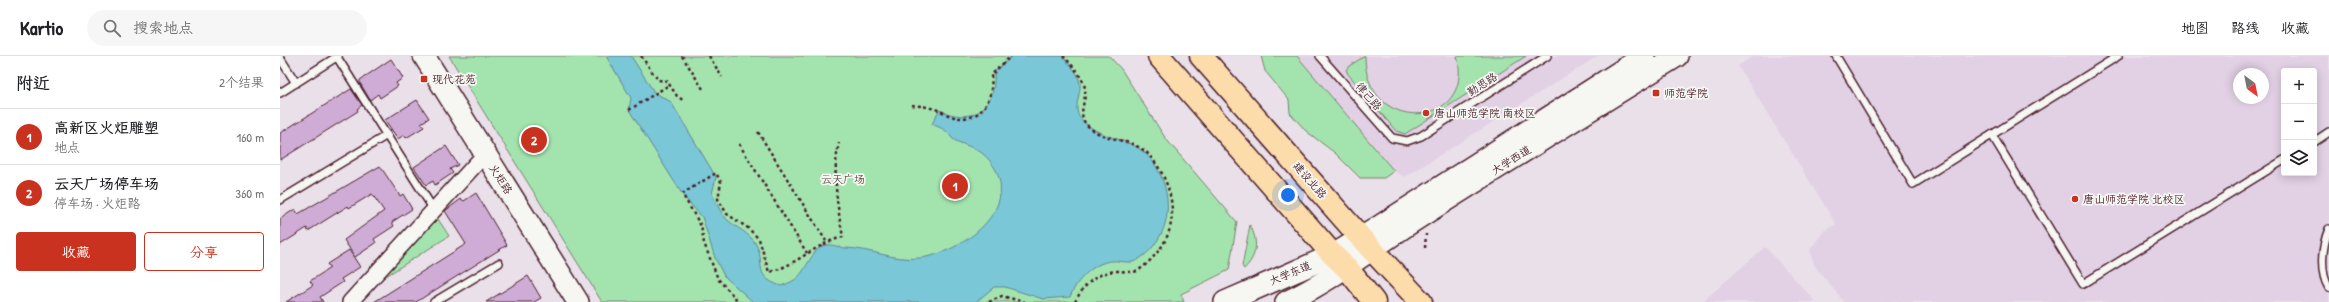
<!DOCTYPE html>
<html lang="zh">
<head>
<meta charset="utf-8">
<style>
  :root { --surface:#fff; --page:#f6f6f6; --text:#202124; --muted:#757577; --line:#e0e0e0; --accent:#c8321e }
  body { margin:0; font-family:"Patrick Hand","LXGW WenKai TC",sans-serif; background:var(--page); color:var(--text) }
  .controls { position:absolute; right:12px; top:12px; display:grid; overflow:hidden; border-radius:4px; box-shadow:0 2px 10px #0003 }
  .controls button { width:36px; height:36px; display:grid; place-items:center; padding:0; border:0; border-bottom:1px solid var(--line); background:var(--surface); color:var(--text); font:20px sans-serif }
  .compass { position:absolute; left:1953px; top:12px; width:36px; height:36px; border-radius:50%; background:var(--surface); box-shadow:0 2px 10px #0003; rotate:148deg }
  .you { position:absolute; left:1008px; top:139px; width:14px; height:14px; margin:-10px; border:3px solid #fff; border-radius:50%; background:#1a73e8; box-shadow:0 0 0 6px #1a73e833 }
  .badge { display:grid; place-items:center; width:26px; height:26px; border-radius:50%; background:var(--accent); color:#fff; font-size:13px; font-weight:700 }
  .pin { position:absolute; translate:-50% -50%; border:2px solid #fff; box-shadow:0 1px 4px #0006 }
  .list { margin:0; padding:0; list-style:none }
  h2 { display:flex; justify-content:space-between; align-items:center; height:52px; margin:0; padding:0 16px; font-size:17px }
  h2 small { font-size:13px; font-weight:400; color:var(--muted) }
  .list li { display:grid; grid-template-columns:26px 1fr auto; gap:12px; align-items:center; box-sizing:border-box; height:56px; padding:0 16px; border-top:1px solid var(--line) }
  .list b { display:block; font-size:15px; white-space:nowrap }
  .list p { margin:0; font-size:13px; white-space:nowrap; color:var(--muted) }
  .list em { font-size:13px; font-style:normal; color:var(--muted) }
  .actions { display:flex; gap:8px; padding:12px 16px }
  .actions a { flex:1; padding:9px 0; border:1px solid var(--accent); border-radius:4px; text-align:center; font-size:14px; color:var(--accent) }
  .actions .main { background:var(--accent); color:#fff }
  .icon { flex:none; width:22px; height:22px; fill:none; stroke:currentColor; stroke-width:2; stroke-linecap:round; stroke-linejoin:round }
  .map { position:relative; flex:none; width:2049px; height:246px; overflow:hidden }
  header { display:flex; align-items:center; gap:24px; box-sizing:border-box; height:56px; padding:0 20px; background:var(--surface); border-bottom:1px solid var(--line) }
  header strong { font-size:19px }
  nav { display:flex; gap:22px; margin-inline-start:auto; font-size:14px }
  .search { width:280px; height:36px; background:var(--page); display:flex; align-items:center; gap:10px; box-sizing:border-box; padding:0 14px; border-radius:22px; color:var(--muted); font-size:15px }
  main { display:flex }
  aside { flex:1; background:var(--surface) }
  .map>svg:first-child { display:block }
</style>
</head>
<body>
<header>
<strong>Kartio</strong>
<div class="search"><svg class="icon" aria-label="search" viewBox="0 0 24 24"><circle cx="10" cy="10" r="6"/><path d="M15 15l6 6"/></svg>搜索地点</div>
<nav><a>地图</a><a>路线</a><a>收藏</a></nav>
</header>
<main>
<aside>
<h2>附近<small>2个结果</small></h2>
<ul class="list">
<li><span class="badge">1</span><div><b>高新区火炬雕塑</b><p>地点</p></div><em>160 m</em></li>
<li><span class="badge">2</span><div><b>云天广场停车场</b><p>停车场 · 火炬路</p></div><em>360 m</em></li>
</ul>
<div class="actions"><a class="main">收藏</a><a>分享</a></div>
</aside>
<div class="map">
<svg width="2049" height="246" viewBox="0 0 2049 246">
  <rect width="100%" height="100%" fill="#eae0ea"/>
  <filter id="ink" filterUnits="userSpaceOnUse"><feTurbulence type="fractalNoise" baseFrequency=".025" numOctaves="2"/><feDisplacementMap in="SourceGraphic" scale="8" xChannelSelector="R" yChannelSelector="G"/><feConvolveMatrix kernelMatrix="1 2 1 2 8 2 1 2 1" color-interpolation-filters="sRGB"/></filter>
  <g filter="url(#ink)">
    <g fill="#e2d0e4" fill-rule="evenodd">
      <path d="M1017,0H1318L1125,121L1114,115Z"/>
      <path d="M1474,0H2049V246H1564L1534,209L1530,194L1543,176L1556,168L1458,10ZM2004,15H2034V117H2004ZM1959,18H1983V42H1959Z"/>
      <path d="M1485,191L1536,246H1422Z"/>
    </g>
    <g fill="#a3e4ae" stroke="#76826c">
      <path d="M169,0H829L841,13L886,83L957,166L949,214L901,238L904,246H322Z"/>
      <path d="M981,0H1017L1114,115L1104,122H1080L1055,97L1026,75L1010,57L1009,44L985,15Z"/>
      <path d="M1085,0C1085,81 1196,73 1177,0H1246L1125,78L1116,75L1068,18L1066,14L1069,10Z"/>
      <path d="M151,160L158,163L169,180L73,241Z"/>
      <path d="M970,169C979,186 977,200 964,213L962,210Z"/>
    </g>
    <path fill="#79c7d7" stroke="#668492" d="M326,0H351L374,36L391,46L436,121L432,138C436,145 439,154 444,160C452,170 465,174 473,184C489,205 469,219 501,230C506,228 515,225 519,220C527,212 534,190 546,189C554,188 560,192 567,192C591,193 614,205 639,202C681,198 746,151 710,105C699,91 687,91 674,84C671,82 669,77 666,75C662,72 656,70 652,68L659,54C692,69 717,54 714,16L732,0H782C789,7 799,17 800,28C801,39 792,53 801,63C827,91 860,75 880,118C892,144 890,173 870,194C865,199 859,204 853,206C846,207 838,204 831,205C813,207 796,225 790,241L763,243L725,231H714L696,246H473L444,220L435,202L422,161L404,141L349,54L351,42Z"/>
    <g fill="#cfacd6" stroke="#4a1f2b">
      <path d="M111,3L123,22L116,27L118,30L100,42L98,38L90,44L80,27V24Z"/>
      <path d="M71,33L82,49L77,53L78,55L0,104V77Z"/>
      <path d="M137,44L149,62L141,67L144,71L126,82L124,79L118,83L105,64Z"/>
      <path d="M166,90L178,109L170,113L173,117L155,129L153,125L146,129L134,111Z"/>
      <path d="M100,110L120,140L123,138L132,153L112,166L114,170L94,183L96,187L75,201L64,184L104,155L92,138L69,152L68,150L28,175L27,172L0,189V163L15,153L18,158Z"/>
      <path d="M676,118L688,131L674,143L663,129Z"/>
      <path d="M196,137L227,189L136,246H94L186,188L165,155L181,143L184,145Z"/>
      <path d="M69,194L80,211L61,223L63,226L40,241L43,246H6L33,229L30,225L50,212L47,208Z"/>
      <path d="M248,220L261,242L254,246H206Z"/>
    </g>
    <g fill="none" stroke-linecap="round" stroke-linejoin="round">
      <g stroke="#4a1f2b" stroke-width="10">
        <g id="lane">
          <path d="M1040,0L1112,82L1127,85L1141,80L1267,0"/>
          <path d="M1556,0L1633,128L1838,0"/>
          <path d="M57,1L154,154"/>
          <path d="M0,2L16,27"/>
          <path d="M0,37L58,0"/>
          <path d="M1712,79L1803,228L2004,104"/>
          <path d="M2034,86L2049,76"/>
          <path d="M0,144L107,79"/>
          <path d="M2049,173C2042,190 2039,216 2049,232"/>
          <path d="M154,246L219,207"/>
        </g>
      </g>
      <g stroke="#4a1f2b" stroke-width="18">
        <path id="street" d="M70,246L205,98"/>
      </g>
      <g stroke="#4a1f2b" stroke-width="24">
        <g id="secondary">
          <path d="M144,0L298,246"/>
          <path d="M945,246L1053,199L1081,182L1364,0"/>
          <path d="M1006,246C1051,225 1088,195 1129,168C1218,111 1307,56 1397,0"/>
        </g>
      </g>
      <g stroke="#4a1f2b" stroke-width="25">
        <g id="primary">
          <path d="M879,0L1053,199L1067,212L1094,246"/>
          <path d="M921,0L1081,182L1141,246"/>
        </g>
      </g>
      <g stroke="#4a1f2b" stroke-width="2.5" stroke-dasharray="3 3" stroke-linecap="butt">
        <path d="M361,0L378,24L387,25L397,40L404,45"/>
        <path d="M402,0L423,33"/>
        <path d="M429,0L442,21"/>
        <path d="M783,0C792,9 802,19 805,32C807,44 797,57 806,68C822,87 853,80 870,100C894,128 902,170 875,199C870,205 864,211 857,215C852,217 844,215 839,215C818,215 804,228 795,246"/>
        <path d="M632,49C638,50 645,50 651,52C659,53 666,59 674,61C702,67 714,43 711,19L731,0"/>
        <path d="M349,54L389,29"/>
        <path d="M478,76L546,185"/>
        <path d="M459,88L527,197"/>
        <path d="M402,138L436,117L441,126L438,143L447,158L468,172L479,183L489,216C516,210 534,188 563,181C557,148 552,119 559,87"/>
        <path d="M404,141L421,170L424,187L438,223L459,246"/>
        <path d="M1145,192L1146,178"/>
        <path d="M709,246L722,240L745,246"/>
      </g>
      <use href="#lane" stroke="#f6f6f2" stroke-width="7"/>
      <use href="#street" stroke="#f6f6f2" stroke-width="15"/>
      <use href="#secondary" stroke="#f6f6f2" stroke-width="21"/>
      <use href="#primary" stroke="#fddcac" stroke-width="22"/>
    </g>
  </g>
  <g fill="#c8321e" stroke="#f6f6f2" stroke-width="1.5">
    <rect x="140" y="19" width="8" height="8" rx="2"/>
    <rect x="1372" y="33" width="8" height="8" rx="2"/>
    <circle cx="1146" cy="57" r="4"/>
    <circle cx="1795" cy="143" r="4"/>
  </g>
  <g text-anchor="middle" stroke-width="3.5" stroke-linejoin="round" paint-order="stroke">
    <g font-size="11" fill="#4a1f2b" stroke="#f6f6f2" text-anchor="start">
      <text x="152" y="27">现代花苑</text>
      <text x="1384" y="41">师范学院</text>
      <text x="1154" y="61">唐山师范学院 南校区</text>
      <text x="1803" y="147">唐山师范学院 北校区</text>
    </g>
    <g font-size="11" fill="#4a1f2b" stroke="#f6f6f2">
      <text transform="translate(1202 28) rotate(-32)" y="4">勤思路</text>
      <text transform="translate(1089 40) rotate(49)" y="4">律己路</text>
      <text transform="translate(1231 104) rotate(-32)" y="4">大学西道</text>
      <text transform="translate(221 123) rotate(58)" y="4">火炬路</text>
      <text transform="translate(1030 124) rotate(49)" y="4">建设北路</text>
      <text transform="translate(1010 217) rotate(-23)" y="4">大学东道</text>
    </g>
    <g font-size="11" fill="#60504c" stroke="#f6f6f2">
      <text x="563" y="127">云天广场</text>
    </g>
  </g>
</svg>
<div class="controls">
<button>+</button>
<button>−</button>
<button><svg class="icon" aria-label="layers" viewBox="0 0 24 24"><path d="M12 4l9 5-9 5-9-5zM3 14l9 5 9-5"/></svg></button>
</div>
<svg class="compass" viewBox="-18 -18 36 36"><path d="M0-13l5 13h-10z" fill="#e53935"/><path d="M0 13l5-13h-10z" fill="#757577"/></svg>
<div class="you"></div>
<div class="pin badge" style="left:675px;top:130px">1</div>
<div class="pin badge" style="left:254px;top:84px">2</div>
</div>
</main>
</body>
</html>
